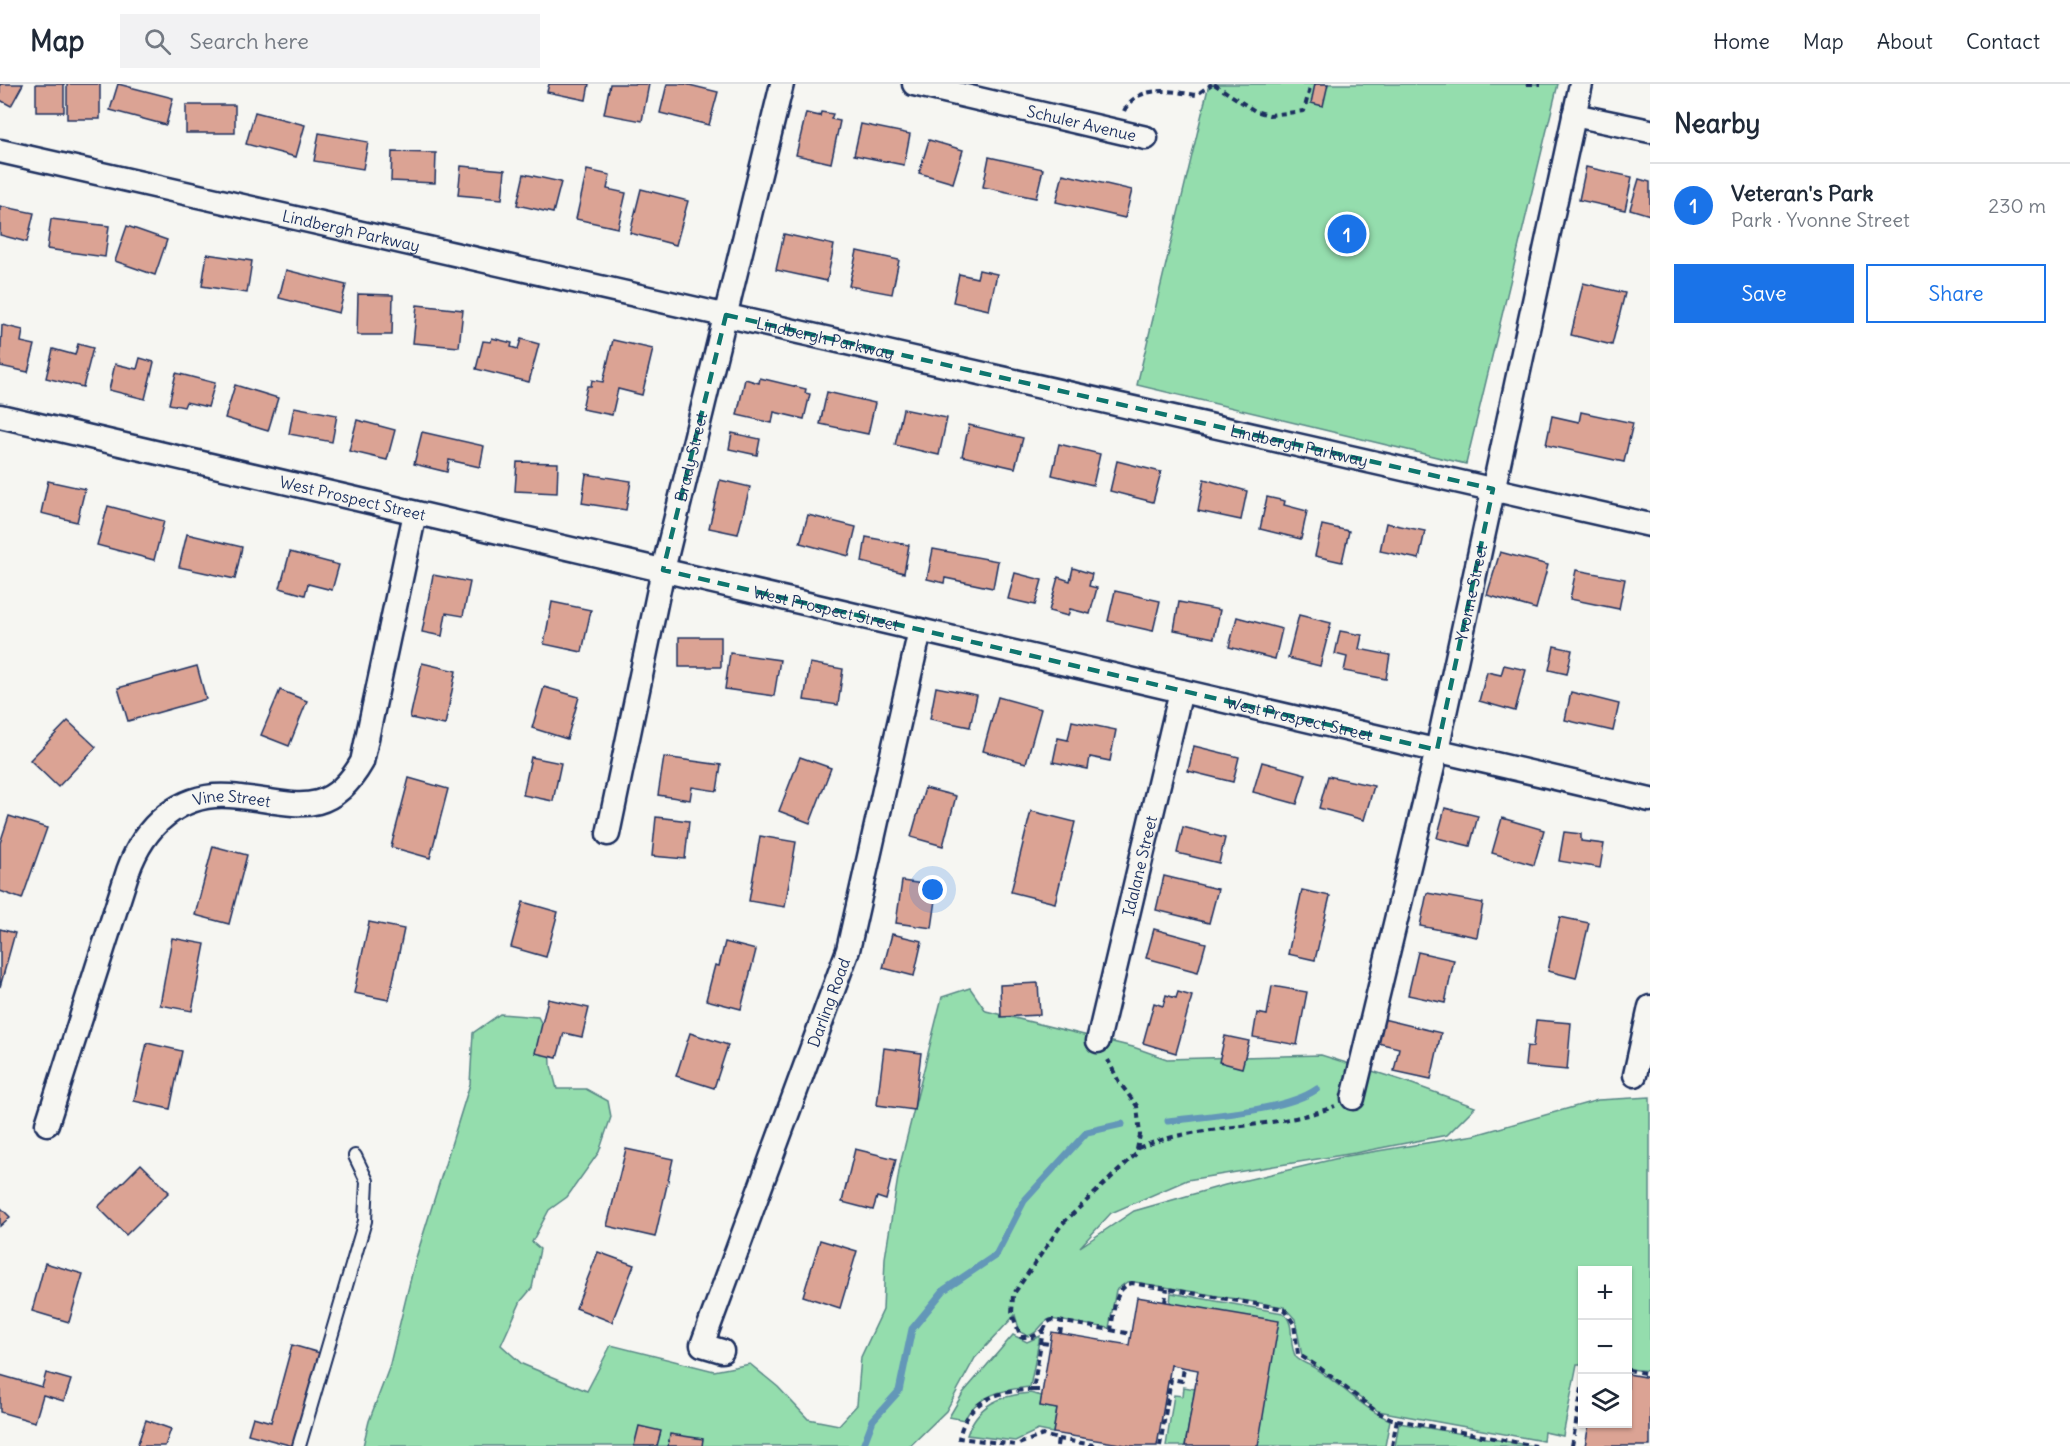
<!DOCTYPE html>
<html lang="en">
<head>
<meta charset="utf-8">
<style>
  :root { --surface:#fff; --page:#f2f2f3; --text:#1f2937; --muted:#747a83; --line:#e0e1e3; --accent:#1a73e8 }
  body { margin:0; font-family:Delius,sans-serif; background:var(--page); color:var(--text) }
  .controls { position:absolute; right:18px; bottom:18px; display:grid; overflow:hidden; border-radius:0px; box-shadow:0 2px 4px #0004 }
  .controls button { width:54px; height:54px; display:grid; place-items:center; padding:0; border:0; border-bottom:2px solid var(--line); background:var(--surface); color:var(--text); font:30px sans-serif }
  .you { position:absolute; left:933px; top:806px; width:21px; height:21px; margin:-15px; border:4px solid #fff; border-radius:50%; background:#1a73e8; box-shadow:0 0 0 9px #1a73e833 }
  .badge { display:grid; place-items:center; width:39px; height:39px; border-radius:50%; background:var(--accent); color:#fff; font-size:20px; font-weight:700 }
  .pin { position:absolute; translate:-50% -50%; border:3px solid #fff; box-shadow:0 2px 6px #0006 }
  .list { margin:0; padding:0; list-style:none }
  h2 { display:flex; justify-content:space-between; align-items:center; height:78px; margin:0; padding:0 24px; font-size:26px }
  h2 small { font-size:20px; font-weight:400; color:var(--muted) }
  .list li { display:grid; grid-template-columns:39px 1fr auto; gap:18px; align-items:center; box-sizing:border-box; height:84px; padding:0 24px; border-top:2px solid var(--line) }
  .list b { display:block; font-size:22px; white-space:nowrap }
  .list p { margin:0; font-size:20px; white-space:nowrap; color:var(--muted) }
  .list em { font-size:20px; font-style:normal; color:var(--muted) }
  .actions { display:flex; gap:12px; padding:18px 24px }
  .actions a { flex:1; padding:14px 0; border:2px solid var(--accent); border-radius:0px; text-align:center; font-size:21px; color:var(--accent) }
  .actions .main { background:var(--accent); color:#fff }
  .icon { flex:none; width:33px; height:33px; fill:none; stroke:currentColor; stroke-width:2; stroke-linecap:round; stroke-linejoin:round }
  .map { position:relative; flex:none; width:1650px; height:1362px; overflow:hidden }
  header { display:flex; align-items:center; gap:36px; box-sizing:border-box; height:84px; padding:0 30px; background:var(--surface); border-bottom:2px solid var(--line) }
  header strong { font-size:28px }
  nav { display:flex; gap:33px; margin-inline-start:auto; font-size:21px }
  .search { width:420px; height:54px; background:var(--page); display:flex; align-items:center; gap:15px; box-sizing:border-box; padding:0 21px; border-radius:0px; color:var(--muted); font-size:22px }
  main { display:flex }
  aside { flex:1; background:var(--surface) }
  .map>svg:first-child { display:block }
</style>
</head>
<body>
<header>
<strong>Map</strong>
<div class="search"><svg class="icon" aria-label="search" viewBox="0 0 24 24"><circle cx="10" cy="10" r="6"/><path d="M15 15l6 6"/></svg>Search here</div>
<nav><a>Home</a><a>Map</a><a>About</a><a>Contact</a></nav>
</header>
<main>
<div class="map">
<svg width="1650" height="1362" viewBox="0 0 1650 1362">
  <rect width="100%" height="100%" fill="#f6f6f2"/>
  <filter id="ink" filterUnits="userSpaceOnUse"><feTurbulence type="fractalNoise" baseFrequency=".0167" numOctaves="2"/><feDisplacementMap in="SourceGraphic" scale="12" xChannelSelector="R" yChannelSelector="G"/><feConvolveMatrix kernelMatrix="1 2 1 2 8 2 1 2 1" color-interpolation-filters="sRGB"/></filter>
  <g filter="url(#ink)">
    <g fill="#94ddad" stroke="#588686" stroke-width="1.5">
      <path d="M1209,0H1558L1466,380L1137,301Z"/>
      <path d="M970,904L986,927L1133,963L1167,975L1321,971L1404,997L1475,1023L1447,1051L1355,1069L1187,1096L1111,1129L1080,1163L1134,1127L1225,1101L1347,1072L1475,1051L1598,1016L1650,1013V1287L1628,1285V1186H1582V1280H1577L1563,1352L1544,1348L1543,1357L1378,1327L1302,1272L1295,1235L1284,1223L1135,1198H1127L1116,1206L1109,1244L1050,1235C1040,1239 1040,1249 1028,1252L1020,1248L1015,1231L975,1274L946,1327L910,1362H363L369,1337L389,1284L415,1177L470,1000L473,949L500,930L538,933L550,955L551,982L557,1005H586L608,1017L611,1033L599,1068L567,1113L549,1126L532,1158L540,1165L532,1204L521,1217L501,1261L522,1280L587,1307L611,1261L714,1287L750,1280L778,1303L808,1335L839,1341L857,1321L861,1273L883,1226L885,1174L900,1081L942,913Z"/>
      <path d="M1171,1209L1283,1229C1297,1241 1287,1259 1296,1273C1301,1279 1310,1280 1316,1285C1342,1301 1362,1324 1390,1336L1385,1362H1258L1170,1219Z"/>
      <path d="M1013,1251L1027,1258L1040,1252L1030,1303C1004,1305 977,1311 964,1336L949,1333L963,1309Z"/>
      <path d="M1184,1303L1195,1305L1185,1362H1166L1174,1311L1183,1312Z"/>
      <path d="M1030,1309L1042,1312L1040,1322L1057,1325L1053,1349L1038,1346L1015,1357L967,1351C977,1321 1000,1311 1030,1309Z"/>
      <path d="M1399,1339L1533,1362H1395Z"/>
    </g>
    <g fill="none" stroke-linecap="round" stroke-linejoin="round">
      <g stroke="#6397b8" stroke-width="7">
        <path d="M1168,1037C1207,1032 1286,1027 1317,1005"/>
        <path d="M863,1362L873,1336L899,1307L912,1245L944,1206L996,1171L1024,1117L1087,1048L1122,1040"/>
      </g>
    </g>
    <g fill="#dba394" stroke="#1b2f5e" stroke-width="1.5">
      <path d="M0,0H23L11,22L0,16Z"/>
      <rect x="36" y="0" width="28" height="28"/>
      <rect x="67" y="0" width="33" height="35"/>
      <path d="M118,0L173,14L166,41L110,26Z"/>
      <path d="M549,0H589L586,16L547,8Z"/>
      <path d="M610,0H649L642,37L604,30Z"/>
      <path d="M667,0H685L718,8L709,41L660,29Z"/>
      <path d="M1315,0H1328L1323,22L1311,19Z"/>
      <rect x="186" y="21" width="49" height="28"/>
      <path d="M255,28L305,41L296,73L246,60Z"/>
      <path d="M821,28L833,30L831,35L840,37L831,79L796,71L806,29L820,32Z"/>
      <path d="M861,40L910,50L904,81L854,71Z"/>
      <path d="M319,49L368,58L363,85L314,77Z"/>
      <path d="M929,56L963,66L953,99L919,89Z"/>
      <path d="M392,68L436,69L435,99L391,97Z"/>
      <path d="M989,73L1043,85L1036,114L983,103Z"/>
      <path d="M461,82L505,86L502,115L458,111Z"/>
      <path d="M1586,83L1632,93L1625,126L1579,116Z"/>
      <path d="M587,86L610,91L607,105L626,109L618,144L576,135Z"/>
      <path d="M524,90L561,98L553,129L517,121Z"/>
      <path d="M1063,90L1132,106L1125,134L1056,118Z"/>
      <path d="M1639,95L1650,98V131L1630,125Z"/>
      <path d="M641,105L688,117L676,161L630,149Z"/>
      <path d="M0,122L34,129L27,158L0,151Z"/>
      <path d="M51,135L109,142L105,173L47,165Z"/>
      <path d="M127,142L167,156L155,191L115,177Z"/>
      <path d="M784,150L834,161L827,197L776,186Z"/>
      <path d="M857,167L899,176L892,210L849,202Z"/>
      <path d="M207,170L252,177L247,209L202,202Z"/>
      <path d="M286,186L346,201L339,229L279,214Z"/>
      <path d="M979,186L997,190L989,226L953,218L959,190L977,194Z"/>
      <path d="M1583,199L1625,209L1612,261L1571,251Z"/>
      <path d="M358,210L393,211L392,251H357Z"/>
      <path d="M417,221L463,226L459,263L413,259Z"/>
      <path d="M2,241L23,246L21,258L35,261L28,288L0,282Z"/>
      <path d="M492,254L512,259L511,263L518,265L521,255L539,260L529,298L476,285L483,257L491,258Z"/>
      <path d="M613,256L653,265L642,311L618,305L612,331L582,325L587,302H591L592,296L603,298Z"/>
      <path d="M78,260L93,264L83,303L46,294L53,265L75,271Z"/>
      <path d="M140,274L154,278L145,315L109,306L115,280L137,285Z"/>
      <path d="M176,289L215,299L208,323L186,318L184,323L169,320Z"/>
      <path d="M760,294L806,305L805,309L810,310L804,335L774,328L772,339L737,331L745,295L759,299Z"/>
      <path d="M235,301L278,314L268,347L225,334Z"/>
      <path d="M827,308L875,319L868,350L820,340Z"/>
      <path d="M294,323L337,331L332,358L289,350Z"/>
      <path d="M903,325L947,334L939,371L895,361Z"/>
      <path d="M1581,328L1633,339L1624,378L1546,361L1552,332L1579,338Z"/>
      <path d="M357,336L395,346L387,376L349,367Z"/>
      <path d="M969,341L1023,354L1015,384L962,372Z"/>
      <path d="M422,348L484,362L480,383L449,376L447,388L414,380Z"/>
      <path d="M732,349L760,355L757,371L729,365Z"/>
      <path d="M1059,360L1100,370L1093,401L1052,391Z"/>
      <path d="M1117,377L1161,388L1153,418L1110,407Z"/>
      <path d="M517,378L558,379L557,409L515,407Z"/>
      <path d="M586,390L631,397L626,426L582,419Z"/>
      <path d="M1204,395L1247,407L1241,436L1198,427Z"/>
      <path d="M720,396L750,403L738,450L709,444Z"/>
      <path d="M48,397L85,405L77,438L41,429Z"/>
      <path d="M1267,413L1285,417L1284,421L1307,427L1301,455L1260,445Z"/>
      <path d="M108,422L164,437L154,476L97,461Z"/>
      <path d="M808,431L856,443L849,472L800,459Z"/>
      <path d="M1386,439L1425,447L1419,475L1380,467Z"/>
      <path d="M1322,441L1349,447L1342,478L1315,472Z"/>
      <path d="M187,450L242,463L235,495L179,483Z"/>
      <path d="M866,453L909,461L904,489L862,478Z"/>
      <path d="M933,465L998,477L993,504L945,494L944,499L927,495Z"/>
      <path d="M290,468L339,481L332,506L308,500L305,511L280,504Z"/>
      <path d="M1500,468L1548,481L1536,525L1487,511Z"/>
      <path d="M1073,484L1092,490L1089,502L1097,504L1090,530L1070,525L1068,532L1049,527L1058,493L1070,497Z"/>
      <path d="M1576,486L1625,495L1619,525L1570,515Z"/>
      <path d="M1015,489L1042,496L1035,521L1008,515Z"/>
      <path d="M433,491L470,498L463,532L446,529L442,552L422,548Z"/>
      <path d="M1115,507L1160,517L1153,547L1108,537Z"/>
      <path d="M552,518L591,526L582,568L544,560Z"/>
      <path d="M1179,518L1220,526L1214,554L1174,546Z"/>
      <path d="M1299,531L1331,539L1320,582L1288,574Z"/>
      <path d="M1237,533L1282,545L1275,575L1229,563Z"/>
      <path d="M1340,547L1362,551L1359,565L1390,571L1386,595L1344,587L1347,573L1335,570Z"/>
      <rect x="679" y="553" width="42" height="30"/>
      <path d="M1554,562L1572,566L1567,590L1549,586Z"/>
      <path d="M730,569L780,576L774,612L725,605Z"/>
      <path d="M422,579L456,587L445,641L410,634Z"/>
      <path d="M810,579L843,585L838,621L804,616Z"/>
      <path d="M1504,581L1526,586L1515,627L1479,617L1487,588L1501,591Z"/>
      <path d="M197,582L206,615L128,637L118,604Z"/>
      <path d="M544,603L579,613L567,655L532,644Z"/>
      <path d="M936,603L977,611L970,643L930,635Z"/>
      <path d="M280,606L307,617L289,662L261,651Z"/>
      <path d="M1571,608L1619,620L1613,647L1565,636Z"/>
      <path d="M998,613L1041,625L1026,679L983,667Z"/>
      <path d="M68,637L96,663L58,703L30,676Z"/>
      <path d="M1072,637L1116,646L1110,677L1090,673L1088,685L1053,678L1058,654L1068,656Z"/>
      <path d="M1194,662L1239,673L1233,698L1188,687Z"/>
      <path d="M531,673L561,679L553,717L523,711Z"/>
      <path d="M664,673L721,681L717,707L692,703L690,716L658,711Z"/>
      <path d="M800,673L831,684L810,739L779,727Z"/>
      <path d="M1262,678L1306,690L1297,720L1253,708Z"/>
      <path d="M1328,692L1374,702L1364,736L1319,724Z"/>
      <path d="M409,694L448,705L430,774L391,763Z"/>
      <path d="M925,704L956,712L943,762L911,753Z"/>
      <path d="M1445,724L1478,732L1470,762L1437,754Z"/>
      <path d="M1031,727L1075,738L1055,819L1011,808Z"/>
      <path d="M9,732L47,744L22,815L0,807V759Z"/>
      <path d="M656,733L689,737L685,775L652,772Z"/>
      <path d="M1502,734L1544,746L1534,781L1492,769Z"/>
      <path d="M1183,743L1225,754L1219,779L1177,769Z"/>
      <path d="M1564,748L1581,750V757L1604,760L1600,784L1559,777Z"/>
      <path d="M760,752L796,758L785,823L749,817Z"/>
      <path d="M213,762L247,771L229,840L195,831Z"/>
      <path d="M1164,792L1218,805L1209,839L1156,826Z"/>
      <path d="M902,797L938,802L932,844L896,839Z"/>
      <path d="M1302,806L1330,812L1315,876L1288,870Z"/>
      <path d="M1427,809L1483,819L1477,853L1420,842Z"/>
      <path d="M523,818L558,828L546,873L511,863Z"/>
      <path d="M1560,833L1589,839L1576,894L1548,887Z"/>
      <path d="M369,838L404,845L389,916L354,909Z"/>
      <path d="M0,845L15,849L0,903Z"/>
      <path d="M1154,845L1206,859L1198,888L1146,874Z"/>
      <path d="M892,850L922,857L914,892L883,884Z"/>
      <path d="M172,854L205,860L192,927L160,921Z"/>
      <path d="M725,858L756,866L741,925L706,916L715,881L719,882Z"/>
      <path d="M1418,868L1454,876L1445,919L1408,911Z"/>
      <path d="M1038,899L1040,931L1001,933L1000,901Z"/>
      <path d="M1272,902L1307,908L1297,961L1253,953L1257,929L1267,931Z"/>
      <path d="M1178,908L1192,912L1176,969L1143,959L1154,919L1163,922L1166,911L1176,914Z"/>
      <path d="M548,915L589,924L582,953L564,949L557,974L535,969Z"/>
      <path d="M1383,935L1441,949L1431,995L1394,987L1399,964L1378,959Z"/>
      <path d="M1536,936L1571,939L1567,986L1525,982L1527,962L1533,963Z"/>
      <path d="M690,949L728,961L714,1004L676,992Z"/>
      <path d="M1225,952L1249,957L1242,984L1219,978Z"/>
      <path d="M147,959L182,967L170,1025L134,1017Z"/>
      <path d="M884,964L921,969L914,1026L877,1021Z"/>
      <path d="M626,1065L673,1075L655,1153L607,1142Z"/>
      <path d="M855,1065L896,1075L886,1116L877,1113L873,1126L842,1118Z"/>
      <path d="M141,1080L169,1108L126,1151L98,1123Z"/>
      <path d="M0,1123L10,1133L0,1142Z"/>
      <path d="M820,1156L857,1167L840,1224L803,1212Z"/>
      <path d="M598,1168L634,1181L612,1238L576,1224Z"/>
      <path d="M45,1179L83,1190L69,1238L32,1227Z"/>
      <path d="M1137,1213L1279,1237L1258,1362H1185L1198,1286L1171,1281L1157,1362H1132L1053,1349L1057,1325L1040,1322L1052,1248L1129,1261Z"/>
      <path d="M292,1261L320,1269L293,1362L248,1350L253,1333L271,1338Z"/>
      <path d="M46,1289L71,1296L64,1317L43,1311L35,1338L0,1328V1291L42,1303Z"/>
      <path d="M1628,1290L1650,1294V1362H1585L1589,1340H1628Z"/>
      <path d="M146,1336L171,1345L165,1362H137Z"/>
      <path d="M639,1342L661,1347L657,1362H634Z"/>
      <path d="M670,1350L703,1355L702,1362H668Z"/>
    </g>
    <g fill="none" stroke-linecap="round" stroke-linejoin="round">
      <g stroke="#1b2f5e" stroke-width="16">
        <path id="lane" d="M299,1362L365,1137L367,1097L355,1072"/>
      </g>
      <g stroke="#1b2f5e" stroke-width="27">
        <g id="street">
          <path id="s1" d="M914,0L1146,54"/>
          <path d="M1574,31L1650,47"/>
          <path id="s2" d="M0,67L1650,441"/>
          <path id="s3" d="M0,332L1650,716"/>
          <path id="s4" d="M608,750L663,486L782,0"/>
          <path id="s5" d="M1098,957L1181,607"/>
          <path d="M1635,991L1650,923"/>
          <path id="s6" d="M1353,1014L1437,666L1581,0"/>
          <path id="s7" d="M47,1040L128,787C144,742 180,708 230,712C288,716 326,741 362,678L415,429"/>
          <path id="s8" d="M722,1267L702,1261L848,866L920,546"/>
        </g>
      </g>
      <g stroke="#1b2f5e" stroke-width="4" stroke-dasharray="6 4.5" stroke-linecap="butt">
        <path d="M1214,0L1255,27L1269,31L1304,27L1311,0"/>
        <path d="M1527,0H1541"/>
        <path d="M1124,27C1137,0 1172,7 1196,11L1212,0"/>
        <path d="M1138,1064C1202,1038 1273,1047 1335,1022"/>
        <path d="M1165,1218L1167,1205"/>
        <path d="M1111,1246L1131,1250"/>
        <path d="M1043,1247L1048,1238L1052,1236L1111,1246C1114,1230 1113,1204 1132,1199L1279,1224L1285,1226L1294,1240L1298,1270L1320,1284L1377,1328L1392,1335L1536,1362"/>
        <path d="M1060,1250L1062,1238"/>
        <path d="M1042,1259L1050,1260"/>
        <path d="M1628,1286L1650,1290"/>
        <path d="M1033,1306H1042"/>
        <path d="M1058,1355L1100,1362"/>
        <path d="M1057,1362L1058,1355L1043,1351L1016,1361L959,1354C967,1317 997,1306 1033,1306L1043,1247L1032,1253H1021L1012,1230L1013,1211L1062,1140L1136,1070L1140,1051L1137,1022L1119,998L1108,976"/>
        <path d="M1160,1362L1171,1295L1182,1297L1184,1283"/>
        <path d="M1392,1362L1397,1335"/>
        <path d="M1572,1362L1582,1304"/>
      </g>
      <use href="#lane" stroke="#f6f6f2" stroke-width="12"/>
      <use href="#street" stroke="#f6f6f2" stroke-width="22"/>
    </g>
  </g>
  <path fill="none" stroke="#0f766e" stroke-width="4.5" stroke-dasharray="12 8" stroke-linejoin="round" d="M726,231L1493,405L1437,666L663,486Z"/>
  <g text-anchor="middle" stroke-width="4.5" stroke-linejoin="round" paint-order="stroke">
    <g font-size="16" fill="#1b2f5e" stroke="#f6f6f2">
      <text dy="6" stroke="none"><textPath href="#s1" startOffset="172">Schuler Avenue</textPath></text>
      <text dy="6" stroke="none"><textPath href="#s2" startOffset="360">Lindbergh Parkway</textPath></text>
      <text dy="6" stroke="none"><textPath href="#s2" startOffset="846">Lindbergh Parkway</textPath></text>
      <text dy="6" stroke="none"><textPath href="#s2" startOffset="1332">Lindbergh Parkway</textPath></text>
      <text dy="6" stroke="none"><textPath href="#s4" startOffset="386">Brady Street</textPath></text>
      <text dy="6" stroke="none"><textPath href="#s3" startOffset="362">West Prospect Street</textPath></text>
      <text dy="6" stroke="none"><textPath href="#s6" startOffset="519">Yvonne Street</textPath></text>
      <text dy="6" stroke="none"><textPath href="#s3" startOffset="848">West Prospect Street</textPath></text>
      <text dy="6" stroke="none"><textPath href="#s3" startOffset="1334">West Prospect Street</textPath></text>
      <text dy="6" stroke="none"><textPath href="#s7" startOffset="404">Vine Street</textPath></text>
      <text dy="6" stroke="none"><textPath href="#s5" startOffset="180">Idalane Street</textPath></text>
      <text dy="6" stroke="none"><textPath href="#s8" startOffset="386">Darling Road</textPath></text>
    </g>
  </g>
</svg>
<div class="controls">
<button>+</button>
<button>−</button>
<button><svg class="icon" aria-label="layers" viewBox="0 0 24 24"><path d="M12 4l9 5-9 5-9-5zM3 14l9 5 9-5"/></svg></button>
</div>
<div class="you"></div>
<div class="pin badge" style="left:1347px;top:150px">1</div>
</div>
<aside>
<h2>Nearby<small></small></h2>
<ul class="list">
<li><span class="badge">1</span><div><b>Veteran's Park</b><p>Park · Yvonne Street</p></div><em>230 m</em></li>
</ul>
<div class="actions"><a class="main">Save</a><a>Share</a></div>
</aside>
</main>
</body>
</html>
